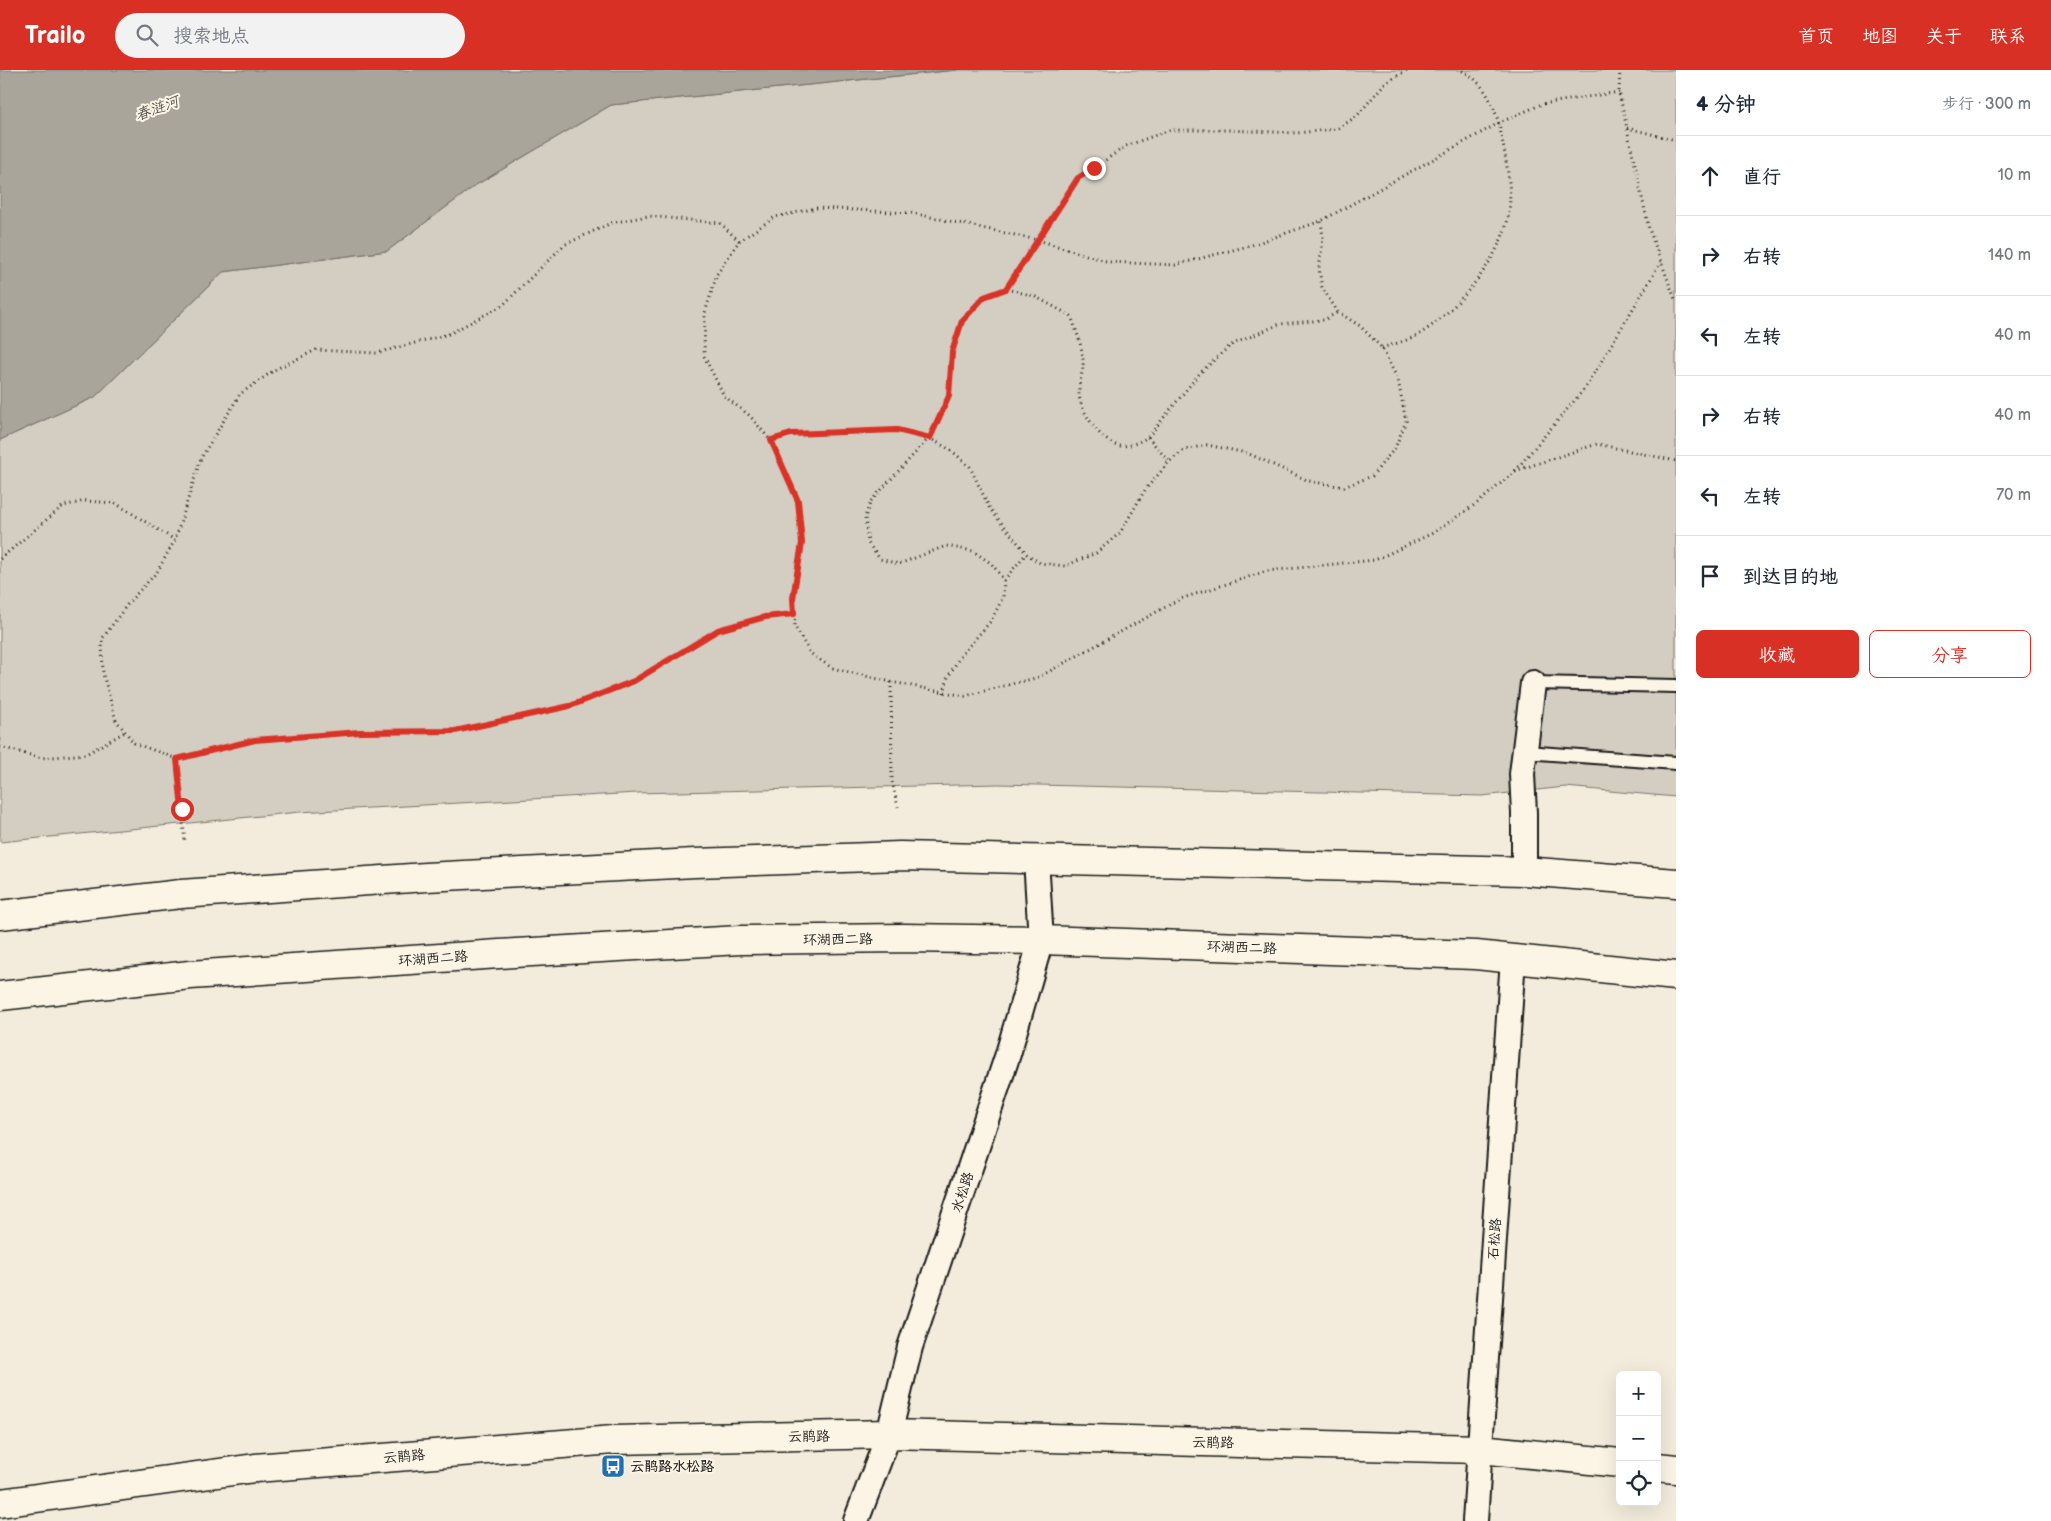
<!DOCTYPE html>
<html lang="zh">
<head>
<meta charset="utf-8">
<style>
  :root { --surface:#fff; --page:#f2f2f3; --text:#1f2937; --muted:#747a83; --line:#e0e1e3; --accent:#d93025 }
  body { margin:0; font-family:"Balsamiq Sans","LXGW WenKai TC",sans-serif; background:var(--page); color:var(--text) }
  .controls { position:absolute; right:15px; bottom:15px; display:grid; overflow:hidden; border-radius:8px; box-shadow:0 5px 20px #0002 }
  .controls button { width:45px; height:45px; display:grid; place-items:center; padding:0; border:0; border-bottom:1px solid var(--line); background:var(--surface); color:var(--text); font:25px sans-serif }
  .stop { position:absolute; width:15px; height:15px; margin:-11px; border:4px solid #d93025; border-radius:50%; background:#fff }
  .stop.end { background:#d93025; border-color:#fff; box-shadow:0 1px 5px #0008 }
  .list { margin:0; padding:0; list-style:none }
  h2 { display:flex; justify-content:space-between; align-items:center; height:65px; margin:0; padding:0 20px; font-size:21px }
  h2 small { font-size:16px; font-weight:400; color:var(--muted) }
  .list li { display:grid; grid-template-columns:32px 1fr auto; gap:15px; align-items:center; box-sizing:border-box; height:80px; padding:0 20px; border-top:1px solid var(--line) }
  .list b { display:block; font-size:19px; white-space:nowrap }
  .list em { font-size:16px; font-style:normal; color:var(--muted) }
  .actions { display:flex; gap:10px; padding:15px 20px }
  .actions a { flex:1; padding:11px 0; border:1px solid var(--accent); border-radius:8px; text-align:center; font-size:18px; color:var(--accent) }
  .actions .main { background:var(--accent); color:#fff }
  .icon { flex:none; width:28px; height:28px; fill:none; stroke:currentColor; stroke-width:2; stroke-linecap:round; stroke-linejoin:round }
  .map { position:relative; flex:none; width:1676px; height:1451px; overflow:hidden }
  header { display:flex; align-items:center; gap:30px; box-sizing:border-box; height:70px; padding:0 25px; background:var(--accent); color:#fff }
  header strong { font-size:24px }
  nav { display:flex; gap:28px; margin-inline-start:auto; font-size:18px }
  .search { width:350px; height:45px; background:var(--page); display:flex; align-items:center; gap:12px; box-sizing:border-box; padding:0 18px; border-radius:28px; color:var(--muted); font-size:19px }
  main { display:flex }
  aside { flex:1; background:var(--surface) }
  .map>svg:first-child { display:block }
</style>
</head>
<body>
<header>
<strong>Trailo</strong>
<div class="search"><svg class="icon" aria-label="search" viewBox="0 0 24 24"><circle cx="10" cy="10" r="6"/><path d="M15 15l6 6"/></svg>搜索地点</div>
<nav><a>首页</a><a>地图</a><a>关于</a><a>联系</a></nav>
</header>
<main>
<div class="map">
<svg width="1676" height="1451" viewBox="0 0 1676 1451">
  <rect width="100%" height="100%" fill="#f3ecdd"/>
  <filter id="ink" filterUnits="userSpaceOnUse"><feTurbulence type="fractalNoise" baseFrequency=".02" numOctaves="2"/><feDisplacementMap in="SourceGraphic" scale="10" xChannelSelector="R" yChannelSelector="G"/><feConvolveMatrix kernelMatrix="1 2 1 2 8 2 1 2 1" color-interpolation-filters="sRGB"/></filter>
  <g filter="url(#ink)">
    <path fill="#d3cec1" stroke="#78756e" d="M957,0H1676V727L1565,717L1482,726L998,714L637,723L300,742L0,772V370L95,327L223,202L387,181L476,115L611,35Z"/>
    <path fill="#aaa59b" stroke="#716e68" d="M0,0H957L611,35L476,115L387,181L223,202L95,327L0,370Z"/>
    <g fill="none" stroke-linecap="round" stroke-linejoin="round">
      <g stroke="#1c1c1c" stroke-width="16">
        <g id="lane">
          <path d="M1533,613L1676,616"/>
          <path d="M1525,682L1676,693"/>
        </g>
      </g>
      <g stroke="#1c1c1c" stroke-width="28">
        <g id="street">
          <path d="M1524,801V743L1522,704L1533,613"/>
          <path d="M856,1451L889,1364L910,1277L1008,984L1041,870L1036,789"/>
          <path d="M1475,1451L1513,888"/>
        </g>
      </g>
      <g stroke="#1c1c1c" stroke-width="31">
        <g id="secondary">
          <path d="M0,845L181,824L426,807L695,793L900,786L1524,801L1676,813"/>
          <path d="M0,926L190,905L499,884L740,870L904,868L1041,870L1476,885L1676,906"/>
          <path d="M1657,1397L1676,1399"/>
          <path d="M0,1433L255,1398L614,1370L889,1364L1480,1379L1620,1393"/>
        </g>
      </g>
      <g stroke="#1c1c1c" stroke-width="3" stroke-dasharray="1 4" stroke-linecap="butt">
        <path d="M1620,0L1619,22L1649,159L1676,232"/>
        <path d="M1619,22L1542,34L1499,53L1321,151L1252,175L1175,195L1109,192L1038,170L912,143L817,138L775,147L739,171L717,204L705,243L704,286L724,326L750,346L771,371L798,431L802,473L793,528L795,557L810,583L832,598L891,612L965,626L1039,607L1180,529L1267,501L1375,490L1433,463L1479,432L1514,402L1586,317L1661,192"/>
        <path d="M1627,58L1676,70"/>
        <path d="M739,171L720,153L648,146L611,153L564,175L503,235L449,264L377,283L316,280L276,299L240,324L201,388L175,470L157,502L129,532L102,569L103,604L116,650L134,673L177,689L255,670L360,662L455,661L570,636L634,611L718,560L765,547L794,544"/>
        <path d="M1006,219L1078,109L1126,76L1170,60H1228L1297,63L1337,59L1357,46L1385,13L1407,0"/>
        <path d="M1382,278C1393,274 1407,271 1418,265C1456,242 1502,188 1509,143C1512,117 1506,90 1501,64C1497,40 1484,9 1460,0"/>
        <path d="M1148,367L1169,392"/>
        <path d="M771,371L791,364L897,360L929,368L951,380L970,397L990,439L1027,484L1040,493L1065,496L1096,483L1120,463L1145,420L1169,392L1184,380L1207,375L1247,383L1309,411L1344,417L1372,406L1395,378L1406,351L1398,310L1382,278L1360,256L1338,242L1322,218L1319,199L1323,168L1321,151"/>
        <path d="M1515,401L1597,374L1676,391"/>
        <path d="M0,489L63,436L85,431L115,433L175,470"/>
        <path d="M1004,510L1026,484"/>
        <path d="M891,612L892,711L898,737"/>
        <path d="M944,623L948,607L961,585L991,551L1003,527L1004,510L992,494L973,481L946,476L899,494L880,489L868,473L865,447L871,431L929,368L949,326L952,283L962,251L984,227L1006,219L1034,226L1071,246C1076,260 1082,275 1083,290C1084,301 1078,313 1079,324C1080,341 1102,374 1120,376C1131,376 1140,372 1148,367L1200,303L1231,275L1280,254L1324,250L1338,242"/>
        <path d="M0,677L42,688L86,684L125,662"/>
        <path d="M177,689L185,773"/>
      </g>
      <use href="#lane" stroke="#fcf5e5" stroke-width="12"/>
      <use href="#street" stroke="#fcf5e5" stroke-width="24"/>
      <use href="#secondary" stroke="#fcf5e5" stroke-width="28"/>
    </g>
  </g>
  <g fill="none" stroke-linecap="round" stroke-linejoin="round" filter="url(#ink)">
    <path stroke="#d93025" stroke-width="6" d="M182,739L177,689L255,670L360,662L455,661L570,636L634,611L718,560L765,547L794,544L793,528L802,473L798,431L771,370L791,364L897,360L930,368L949,326L952,282L962,251L984,227L1006,219L1078,108L1094,98"/>
  </g>
  <defs>
    <g id="bus-square" transform="scale(1.25)"><rect x="-9" y="-9" width="18" height="18" rx="4" fill="#1f6fb2" stroke="#fcf5e5"/><path d="M-5-6H5V4H4V6H2V4H-2V6H-4V4H-5ZM-3.5-4V0h7V-4ZM-3.5 1.2v1.5H-2V1.2ZM2 1.2v1.5H3.5V1.2Z" fill="#fff"/></g>
  </defs>
  <g fill-rule="evenodd">
    <use href="#bus-square" x="613" y="1396"/>
  </g>
  <g text-anchor="middle" stroke-width="4" stroke-linejoin="round" paint-order="stroke">
    <g font-size="14" fill="#1c1c1c" stroke="#fcf5e5">
      <text transform="translate(838 869) rotate(-1)" y="5">环湖西二路</text>
      <text transform="translate(1242 877) rotate(2)" y="5">环湖西二路</text>
      <text transform="translate(433 888) rotate(-4)" y="5">环湖西二路</text>
      <text transform="translate(962 1122) rotate(-72)" y="5">水松路</text>
      <text transform="translate(1494 1169) rotate(-86)" y="5">石松路</text>
      <text transform="translate(809 1366) rotate(-1)" y="5">云鹃路</text>
      <text transform="translate(1213 1372) rotate(1)" y="5">云鹃路</text>
      <text transform="translate(404 1386) rotate(-5)" y="5">云鹃路</text>
    </g>
    <g font-size="14" font-weight="bold" fill="#1c1c1c" stroke="#fcf5e5" text-anchor="start">
      <text x="630" y="1401">云鹃路水松路</text>
    </g>
    <g font-size="15" font-style="italic" fill="#55534f" stroke="#fcf5e5">
      <text transform="translate(157 38) rotate(-20)" y="5">春涟河</text>
    </g>
  </g>
</svg>
<div class="controls">
<button>+</button>
<button>−</button>
<button><svg class="icon" aria-label="locate" viewBox="0 0 24 24"><circle cx="12" cy="12" r="6"/><path d="M12 2v4M12 18v4M2 12h4M18 12h4"/></svg></button>
</div>
<div class="stop" style="left:182px;top:739px"></div>
<div class="stop end" style="left:1094px;top:98px"></div>
</div>
<aside>
<h2>4 分钟<small>步行 · 300 m</small></h2>
<ul class="list">
<li><svg class="icon" aria-label="ahead" viewBox="0 0 24 24"><path d="M12 20V5M6 11l6-6 6 6"/></svg><div><b>直行</b></div><em>10 m</em></li>
<li><svg class="icon" aria-label="right" viewBox="0 0 24 24"><path d="M7 20v-9h11M14 6l5 5-5 5"/></svg><div><b>右转</b></div><em>140 m</em></li>
<li><svg class="icon" aria-label="left" viewBox="0 0 24 24"><path d="M17 20v-9H6M10 6l-5 5 5 5"/></svg><div><b>左转</b></div><em>40 m</em></li>
<li><svg class="icon" aria-label="right" viewBox="0 0 24 24"><path d="M7 20v-9h11M14 6l5 5-5 5"/></svg><div><b>右转</b></div><em>40 m</em></li>
<li><svg class="icon" aria-label="left" viewBox="0 0 24 24"><path d="M17 20v-9H6M10 6l-5 5 5 5"/></svg><div><b>左转</b></div><em>70 m</em></li>
<li><svg class="icon" aria-label="arrive" viewBox="0 0 24 24"><path d="M6 21V4h12l-3 4 3 4H6"/></svg><div><b>到达目的地</b></div></li>
</ul>
<div class="actions"><a class="main">收藏</a><a>分享</a></div>
</aside>
</main>
</body>
</html>
